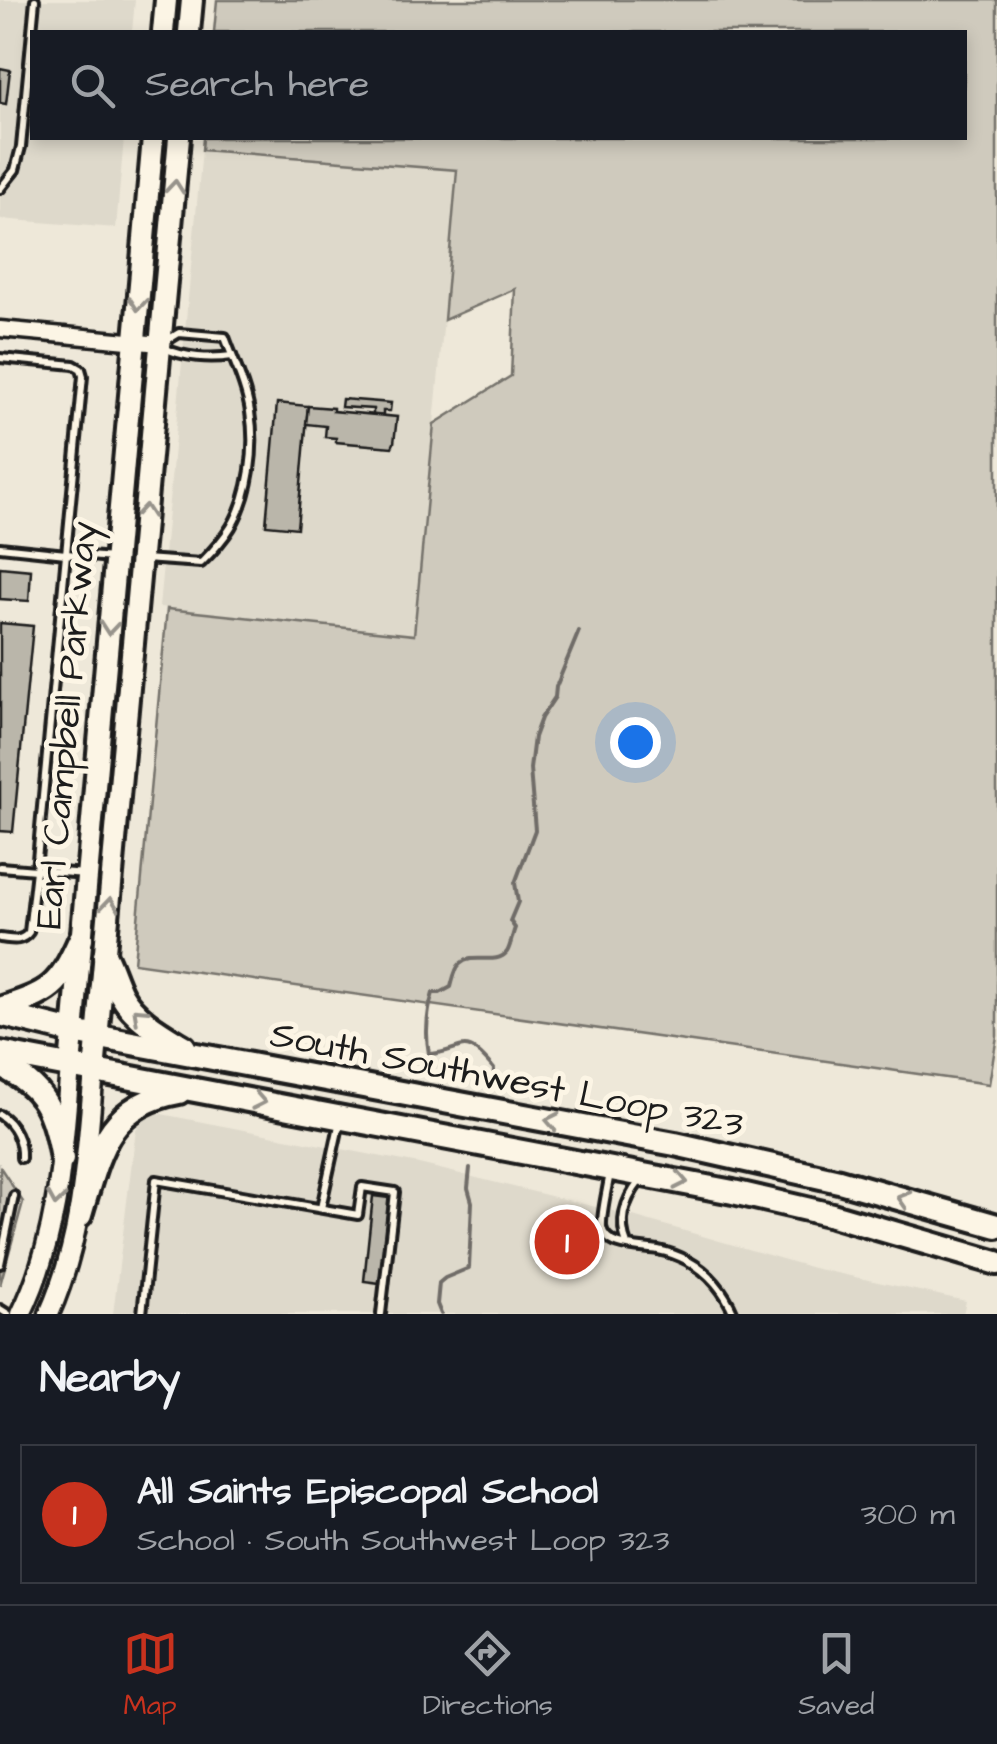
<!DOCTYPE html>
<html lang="en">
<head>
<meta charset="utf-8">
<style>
  :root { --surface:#171b24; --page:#242831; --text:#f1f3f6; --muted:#9ea1a6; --line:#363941; --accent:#c8321e }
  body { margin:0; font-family:"Architects Daughter",sans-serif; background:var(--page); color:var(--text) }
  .you { position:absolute; left:635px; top:742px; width:35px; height:35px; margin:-25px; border:8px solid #fff; border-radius:50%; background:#1a73e8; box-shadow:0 0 0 15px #1a73e833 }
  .badge { display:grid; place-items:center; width:65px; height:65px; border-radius:50%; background:var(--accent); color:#fff; font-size:32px; font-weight:700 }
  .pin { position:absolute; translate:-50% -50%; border:5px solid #fff; box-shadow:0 2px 10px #0006 }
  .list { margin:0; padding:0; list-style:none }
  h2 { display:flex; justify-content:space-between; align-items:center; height:130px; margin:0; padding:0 40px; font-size:42px }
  h2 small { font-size:32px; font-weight:400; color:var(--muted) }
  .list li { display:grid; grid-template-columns:65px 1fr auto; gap:30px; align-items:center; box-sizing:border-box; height:140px; margin:0 20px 20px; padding:0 20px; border:2px solid var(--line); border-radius:0px }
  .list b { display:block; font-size:38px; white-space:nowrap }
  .list p { margin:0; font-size:32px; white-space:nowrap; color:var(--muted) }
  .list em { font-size:32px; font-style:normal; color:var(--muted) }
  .icon { flex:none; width:55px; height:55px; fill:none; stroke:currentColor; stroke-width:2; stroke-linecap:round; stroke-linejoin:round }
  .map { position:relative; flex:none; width:997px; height:1314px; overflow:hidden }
  .search { position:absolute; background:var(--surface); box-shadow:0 5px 15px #0003; left:30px; right:30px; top:30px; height:110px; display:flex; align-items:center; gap:25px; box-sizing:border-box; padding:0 35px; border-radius:0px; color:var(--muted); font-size:38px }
  .sheet { height:290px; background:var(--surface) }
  nav { display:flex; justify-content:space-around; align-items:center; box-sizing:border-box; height:140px; border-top:2px solid var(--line); background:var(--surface); font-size:28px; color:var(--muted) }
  nav a { display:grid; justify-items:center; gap:5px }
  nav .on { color:var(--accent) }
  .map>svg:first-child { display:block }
</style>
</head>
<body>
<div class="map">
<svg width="997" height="1314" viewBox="0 0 997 1314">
  <rect width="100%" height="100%" fill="#eee8d9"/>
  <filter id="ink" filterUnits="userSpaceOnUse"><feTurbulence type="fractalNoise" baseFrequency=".01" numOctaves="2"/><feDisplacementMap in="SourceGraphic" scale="20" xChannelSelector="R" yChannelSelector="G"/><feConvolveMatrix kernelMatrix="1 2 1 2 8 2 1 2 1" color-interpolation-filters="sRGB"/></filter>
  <g filter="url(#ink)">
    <g fill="#ded9cb">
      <path d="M0,0H135L132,32H32V138H124L116,228L0,219Z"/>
      <path d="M202,150L458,170L414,635L159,607Z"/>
      <path d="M151,1112L419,1164L633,1216L813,1268L966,1301L963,1314H113L136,1129Z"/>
    </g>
    <g fill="#cfcabd" stroke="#76736c" stroke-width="2.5">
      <path d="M217,0H997V1036L989,1084L134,963L167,609L414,635L434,424L511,376L515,289L444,320L457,170L202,150L203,138H964V32H214Z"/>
      <path d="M0,1167L23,1202L0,1285Z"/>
    </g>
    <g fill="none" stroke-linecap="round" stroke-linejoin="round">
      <g stroke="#6f6c67" stroke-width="4">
        <path d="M493,1085L494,1069C461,1030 466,1052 429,1054C425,1033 427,1013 433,993H440L451,987C453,980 455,968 460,964C473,952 496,966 507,952C511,946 512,935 515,928L510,921L518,902L515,883L535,830L530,769L534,737L541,718L555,697L556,687L579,631"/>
        <path d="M441,1314L437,1304L439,1283L445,1278L469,1268L472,1202L468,1188L470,1168"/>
      </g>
    </g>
    <g fill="#bab6aa" stroke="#1c1c1c" stroke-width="2.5">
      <path d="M0,68L10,70L6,104L0,103Z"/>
      <path d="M342,399L391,403L390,411H383V416L373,415V409L341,407Z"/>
      <path d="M277,403L308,406L297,528L266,525Z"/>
      <path d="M308,406L333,408V411L397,417L394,443L392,447L336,442V438L325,437L326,426L306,424Z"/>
      <path d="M0,567L31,570L29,601L0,599Z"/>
      <path d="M0,623L33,626L13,832L0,831Z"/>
      <path d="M373,1196L389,1198L380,1283L364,1281Z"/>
    </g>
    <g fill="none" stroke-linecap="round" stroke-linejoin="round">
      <g stroke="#1c1c1c" stroke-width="14">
        <g id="service">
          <path d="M0,189L15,170L21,147L35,0"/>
          <path d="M165,348C183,358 212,359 232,356"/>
          <path d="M0,358L74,365L81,369L83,376L66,554L0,547"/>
          <path d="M144,559L201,563C212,552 223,540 231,527C250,495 256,448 250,412C246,386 234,362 225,337L179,333L166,341"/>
          <path d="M0,867L36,870L29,932C21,943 11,939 0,938"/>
          <path d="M85,874L36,870L66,554L112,558"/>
          <path d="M0,1115C14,1124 22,1141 21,1158"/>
          <path d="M610,1172C608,1187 601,1213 602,1227C605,1249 642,1247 658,1250C668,1252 679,1256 688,1261C709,1272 725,1292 734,1314"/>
          <path d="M321,1208L340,1121"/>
          <path d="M627,1244C618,1222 625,1200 639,1182"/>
          <path d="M0,1264L14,1196"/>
          <path d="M0,1309L8,1314"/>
          <path d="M142,1314L156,1180L358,1215L362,1187L395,1192L381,1314"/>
        </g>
      </g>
      <g stroke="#1c1c1c" stroke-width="21">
        <path id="minor" d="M0,329L160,344"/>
      </g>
      <g stroke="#1c1c1c" stroke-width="25">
        <g id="tertiary">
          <path d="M21,1314C59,1237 63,1151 70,1067"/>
          <path d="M49,1314C84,1235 86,1156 94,1072"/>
        </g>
      </g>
      <g stroke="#1c1c1c" stroke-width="28">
        <g id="secondary">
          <path d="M163,32L166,0"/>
          <path d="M189,32L192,0"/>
          <path d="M70,1067L153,138"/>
          <path d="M94,1072L179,138"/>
        </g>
      </g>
      <g stroke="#1c1c1c" stroke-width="30">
        <g id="trunk">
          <path d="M105,956C111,968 115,982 121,994C134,1018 161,1033 184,1047"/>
          <path d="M0,1009C51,992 59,988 81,938"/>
          <path d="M0,1014L73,1032L675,1144L839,1181L997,1226"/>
          <path d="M0,1053L733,1192L832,1215L997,1263"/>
          <path d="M0,1065C45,1087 54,1111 62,1159"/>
          <path d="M80,1215C99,1152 106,1105 179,1092"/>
        </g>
      </g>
      <use href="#service" stroke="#fcf5e5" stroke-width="6"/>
      <use href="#minor" stroke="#fcf5e5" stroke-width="14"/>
      <use href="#tertiary" stroke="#fcf5e5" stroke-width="18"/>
      <use href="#secondary" stroke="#fcf5e5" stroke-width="20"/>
      <use href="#trunk" stroke="#fcf5e5" stroke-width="22"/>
    </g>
    <defs><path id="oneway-chevron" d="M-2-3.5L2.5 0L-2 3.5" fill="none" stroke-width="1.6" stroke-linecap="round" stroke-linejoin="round" transform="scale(2.5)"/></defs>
    <g stroke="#97938b">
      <use href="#oneway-chevron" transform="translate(175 187) rotate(-85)"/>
      <use href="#oneway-chevron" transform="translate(138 304) rotate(95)"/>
      <use href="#oneway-chevron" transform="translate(145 511) rotate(-85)"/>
      <use href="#oneway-chevron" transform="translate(109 628) rotate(95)"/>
      <use href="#oneway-chevron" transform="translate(110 904) rotate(-85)"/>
      <use href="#oneway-chevron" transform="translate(139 1014) rotate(-137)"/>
      <use href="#oneway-chevron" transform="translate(259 1101) rotate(11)"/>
      <use href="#oneway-chevron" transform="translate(552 1121) rotate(-169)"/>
      <use href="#oneway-chevron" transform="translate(681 1181) rotate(11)"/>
      <use href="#oneway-chevron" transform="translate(56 1199) rotate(99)"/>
      <use href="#oneway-chevron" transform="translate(904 1199) rotate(-163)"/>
    </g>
  </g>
  <g text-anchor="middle" stroke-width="10" stroke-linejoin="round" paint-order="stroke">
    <g font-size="38" fill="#1c1c1c" stroke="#fcf5e5">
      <text transform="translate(65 725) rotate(-85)" y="13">Earl Campbell Parkway</text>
      <text transform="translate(507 1078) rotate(11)" y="13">South Southwest Loop 323</text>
    </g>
  </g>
</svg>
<div class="you"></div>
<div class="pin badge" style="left:567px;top:1242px">1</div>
<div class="search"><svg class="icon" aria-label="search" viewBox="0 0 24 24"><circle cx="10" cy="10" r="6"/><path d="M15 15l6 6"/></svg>Search here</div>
</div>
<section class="sheet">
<h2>Nearby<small></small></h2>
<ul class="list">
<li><span class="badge">1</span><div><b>All Saints Episcopal School</b><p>School · South Southwest Loop 323</p></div><em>300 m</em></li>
</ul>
</section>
<nav>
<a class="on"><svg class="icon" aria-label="map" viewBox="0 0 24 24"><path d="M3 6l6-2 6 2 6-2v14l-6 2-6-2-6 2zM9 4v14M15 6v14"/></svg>Map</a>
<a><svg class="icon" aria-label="directions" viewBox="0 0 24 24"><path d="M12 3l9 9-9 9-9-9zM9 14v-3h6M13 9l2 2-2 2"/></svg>Directions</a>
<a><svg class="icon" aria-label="saved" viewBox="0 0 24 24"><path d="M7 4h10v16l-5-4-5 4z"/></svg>Saved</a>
</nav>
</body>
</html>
